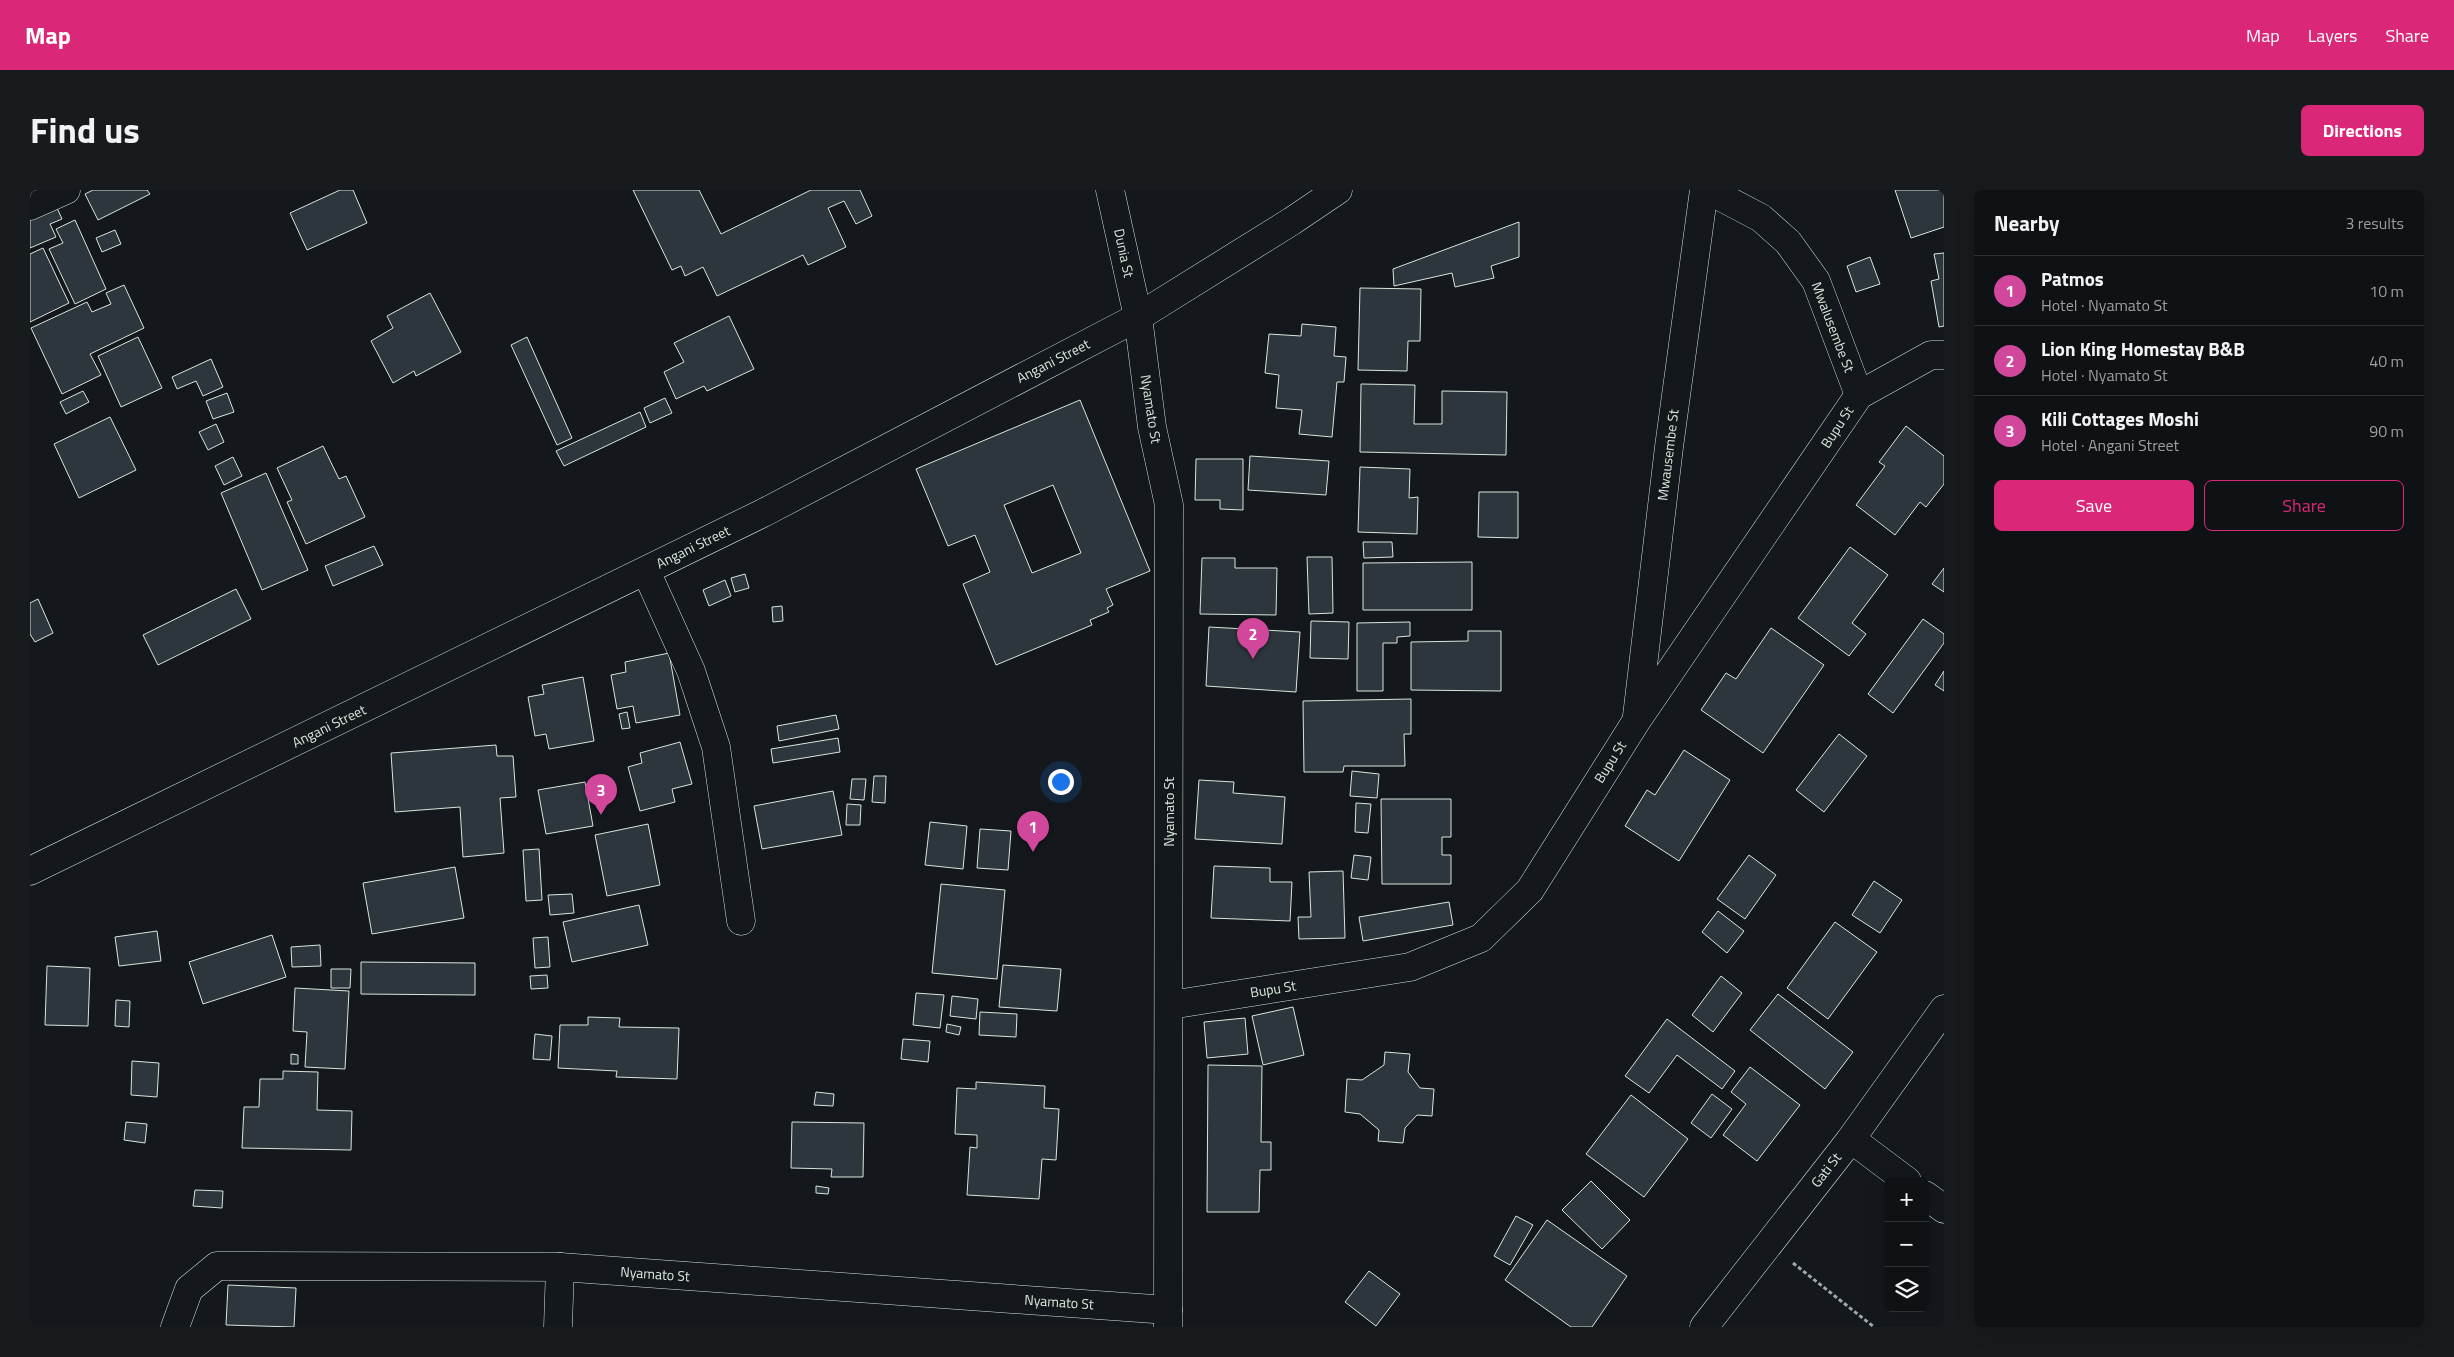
<!DOCTYPE html>
<html lang="en">
<head>
<meta charset="utf-8">
<style>
  :root { --surface:#0f1215; --page:#181b1e; --text:#f1f3f6; --muted:#9b9ea0; --line:#2f3234; --accent:#db2777 }
  body { margin:0; font-family:"Titillium Web",sans-serif; background:var(--page); color:var(--text) }
  .controls { position:absolute; right:15px; bottom:15px; display:grid; overflow:hidden; border-radius:8px; box-shadow:0 5px 20px #0002 }
  .controls button { width:45px; height:45px; display:grid; place-items:center; padding:0; border:0; border-bottom:1px solid var(--line); background:var(--surface); color:var(--text); font:25px sans-serif }
  .you { position:absolute; left:1030px; top:591px; width:18px; height:18px; margin:-12px; border:4px solid #fff; border-radius:50%; background:#1a73e8; box-shadow:0 0 0 8px #1a73e833 }
  .badge { display:grid; place-items:center; width:32px; height:32px; border-radius:50%; background:var(--accent); color:#fff; font-size:16px; font-weight:700 }
  .pin { position:absolute; translate:-50% -41px; filter:drop-shadow(0 1px 2px #0008) }
  .pin::after { content:''; position:absolute; top:26px; width:18px; height:15px; background:inherit; clip-path:polygon(0 0,100% 0,50% 100%) }
  .list { margin:0; padding:0; list-style:none }
  h2 { display:flex; justify-content:space-between; align-items:center; height:65px; margin:0; padding:0 20px; font-size:21px }
  h2 small { font-size:16px; font-weight:400; color:var(--muted) }
  .list li { display:grid; grid-template-columns:32px 1fr auto; gap:15px; align-items:center; box-sizing:border-box; height:70px; padding:0 20px; border-top:1px solid var(--line) }
  .list b { display:block; font-size:19px; white-space:nowrap }
  .list p { margin:0; font-size:16px; white-space:nowrap; color:var(--muted) }
  .list em { font-size:16px; font-style:normal; color:var(--muted) }
  .actions { display:flex; gap:10px; padding:15px 20px }
  .actions a { flex:1; padding:11px 0; border:1px solid var(--accent); border-radius:8px; text-align:center; font-size:18px; color:var(--accent) }
  .actions .main { background:var(--accent); color:#fff }
  .icon { flex:none; width:28px; height:28px; fill:none; stroke:currentColor; stroke-width:2; stroke-linecap:round; stroke-linejoin:round }
  .map { position:relative; flex:none; width:1914px; height:1137px; overflow:hidden; border-radius:8px }
  header { display:flex; align-items:center; gap:30px; box-sizing:border-box; height:70px; padding:0 25px; background:var(--accent); color:#fff }
  header strong { font-size:24px }
  nav { display:flex; gap:28px; margin-inline-start:auto; font-size:18px }
  .intro { display:flex; align-items:center; justify-content:space-between; box-sizing:border-box; height:120px; padding:0 30px }
  h1 { margin:0; font-size:35px }
  .button { padding:12px 22px; border-radius:8px; background:var(--accent); color:#fff; font-size:18px; font-weight:700 }
  main { display:flex; gap:30px; padding:0 30px }
  aside { flex:1; background:var(--surface); border-radius:8px; box-shadow:0 5px 20px #0002 }
  .map>svg:first-child { display:block }
</style>
</head>
<body>
<header>
<strong>Map</strong>
<nav><a>Map</a><a>Layers</a><a>Share</a></nav>
</header>
<div class="intro"><h1>Find us</h1><a class="button">Directions</a></div>
<main>
<div class="map">
<svg width="1914" height="1137" viewBox="0 0 1914 1137">
  <rect width="100%" height="100%" fill="#14181c"/>
  <g fill="#2c363c" stroke="#d8e6dc" fill-rule="evenodd">
    <path d="M63,0H117L120,4L68,30L55,4Z"/>
    <path d="M310,0H323L337,33L277,60L260,23Z"/>
    <path d="M603,0H669L691,44L781,0H830L842,26L826,34L814,11L798,18L816,57L778,75L773,65L687,106L673,77L655,86L651,76L642,80Z"/>
    <path d="M1865,0H1914V37L1881,48Z"/>
    <path d="M23,9L32,29L20,34L26,47L0,58V19Z"/>
    <path d="M45,30L76,99L45,114L19,59L33,53L26,39Z"/>
    <path d="M1489,32V67L1461,76L1464,88L1425,97L1422,83L1364,96L1363,79Z"/>
    <path d="M85,40L91,54L72,62L66,48Z"/>
    <path d="M13,58L39,113L0,132V64Z"/>
    <path d="M1914,63V136L1909,137L1901,91L1909,89L1904,64Z"/>
    <path d="M1840,67L1850,94L1826,102L1817,76Z"/>
    <path d="M94,95L114,138L60,164L71,185L32,204L1,138L57,112L62,122L81,114L76,103Z"/>
    <path d="M1330,98L1391,99L1390,151H1378L1377,181L1328,180Z"/>
    <path d="M400,103L431,162L386,186L384,181L363,193L341,151L363,138L357,126Z"/>
    <path d="M699,126L724,179L677,201L674,196L646,209L634,182L654,172L644,153Z"/>
    <path d="M1272,134L1306,137L1304,166L1316,167L1314,192H1307L1302,247L1269,244L1272,220L1246,218L1249,185L1235,183L1239,144L1271,146Z"/>
    <path d="M108,147L132,198L91,217L68,166Z"/>
    <path d="M497,147L542,248L527,255L481,155Z"/>
    <path d="M181,169L193,197L173,206L166,191L147,199L142,187Z"/>
    <path d="M1331,194L1385,195L1384,234H1412V201L1477,202L1476,265L1330,262Z"/>
    <path d="M53,201L59,212L36,224L30,212Z"/>
    <path d="M197,203L204,222L183,229L176,211Z"/>
    <path d="M635,208L642,223L620,233L614,218Z"/>
    <path d="M1050,210L1120,381L1076,399L1083,415L1077,418L1079,422L1060,430L1062,435L966,475L933,394L960,382L945,345L918,356L886,279ZM1023,295L1051,363L1002,383L974,315Z"/>
    <path d="M610,222L616,237L534,276L526,261Z"/>
    <path d="M80,227L106,280L49,308L24,254Z"/>
    <path d="M186,234L194,252L178,260L169,242Z"/>
    <path d="M1876,236L1914,266V294L1896,317L1890,312L1865,345L1826,315L1855,276L1849,272Z"/>
    <path d="M293,256L309,289L316,286L335,327L276,354L257,312L262,310L247,278Z"/>
    <path d="M1220,266L1299,271L1296,305L1218,300Z"/>
    <path d="M203,267L212,286L194,295L185,276Z"/>
    <path d="M1166,269H1213V320L1190,319V310H1165Z"/>
    <path d="M1330,277L1380,279L1379,308L1388,307L1387,344L1328,342Z"/>
    <path d="M236,283L278,380L232,400L191,303Z"/>
    <path d="M1449,302H1488V348L1448,347Z"/>
    <path d="M1333,352H1362L1363,367L1334,368Z"/>
    <path d="M344,356L353,375L303,396L295,376Z"/>
    <path d="M1820,357L1858,385L1822,433L1836,444L1819,466L1768,428Z"/>
    <path d="M1277,367H1302L1303,423L1279,424Z"/>
    <path d="M1172,368H1205V378H1247L1246,425L1170,424Z"/>
    <path d="M1442,372V420H1333V373Z"/>
    <path d="M1914,378V402L1902,394Z"/>
    <path d="M715,384L719,398L705,402L701,388Z"/>
    <path d="M695,390L701,406L679,416L673,400Z"/>
    <path d="M206,399L221,429L128,475L113,445Z"/>
    <path d="M8,409L23,443L5,452L0,444V413Z"/>
    <path d="M752,416L753,431L743,432L742,417Z"/>
    <path d="M1893,429L1914,444V453L1863,523L1838,504Z"/>
    <path d="M1281,431L1319,432L1318,469L1280,468Z"/>
    <path d="M1380,432V446L1367,447V453H1353V501H1327V433Z"/>
    <path d="M1179,437L1270,442L1266,502L1176,496Z"/>
    <path d="M1741,438L1794,475L1733,563L1671,520L1696,483L1706,489Z"/>
    <path d="M1438,441H1471V501L1381,500V452L1438,451Z"/>
    <path d="M639,463L650,525L606,533L603,516L587,519L581,485L596,482L595,472Z"/>
    <path d="M1914,481V501L1905,495Z"/>
    <path d="M553,487L564,551L519,559L516,544L505,546L498,507L514,504L512,495Z"/>
    <path d="M1381,509V544H1374L1375,576H1314L1313,582H1274L1273,511Z"/>
    <path d="M597,522L600,538L592,539L589,524Z"/>
    <path d="M806,525L809,539L749,551L747,536Z"/>
    <path d="M1809,544L1837,566L1794,622L1766,600Z"/>
    <path d="M808,548L810,562L743,573L741,559Z"/>
    <path d="M650,552L662,594L642,599L645,612L610,621L598,577L612,573L610,563Z"/>
    <path d="M466,555L467,566H483L486,607L470,608L474,663L433,667L430,617L365,622L361,563Z"/>
    <path d="M1654,560L1700,590L1649,671L1595,636L1617,600L1625,605Z"/>
    <path d="M1322,581L1349,584L1347,608L1320,606Z"/>
    <path d="M844,586H856L855,613L842,612Z"/>
    <path d="M822,589H836L834,610L820,609Z"/>
    <path d="M1169,590L1204,592L1203,603L1255,607L1252,654L1165,649Z"/>
    <path d="M555,592L563,636L516,644L508,600Z"/>
    <path d="M803,601L812,645L732,659L724,616Z"/>
    <path d="M1351,609H1421V647H1412V665H1421V694H1352Z"/>
    <path d="M1326,613L1341,614L1338,643L1325,642Z"/>
    <path d="M817,614L831,615L830,635H816Z"/>
    <path d="M900,632L937,636L933,679L895,675Z"/>
    <path d="M618,634L630,695L577,706L565,645Z"/>
    <path d="M950,639L981,641L978,680L947,678Z"/>
    <path d="M509,659L512,710L496,711L493,660Z"/>
    <path d="M1324,665L1341,667L1338,690L1321,688Z"/>
    <path d="M1719,665L1746,685L1715,729L1687,709Z"/>
    <path d="M1184,676L1240,678V692H1262L1260,731L1181,728Z"/>
    <path d="M425,677L434,728L342,744L333,693Z"/>
    <path d="M1313,681L1315,748L1269,749L1268,727H1281L1279,682Z"/>
    <path d="M1844,691L1872,710L1850,743L1822,725Z"/>
    <path d="M911,694L975,700L967,789L902,783Z"/>
    <path d="M542,704L544,723L520,725L518,705Z"/>
    <path d="M1419,712L1423,735L1333,751L1329,727Z"/>
    <path d="M609,715L618,755L542,772L533,732Z"/>
    <path d="M1688,721L1714,741L1697,763L1672,742Z"/>
    <path d="M1805,732L1847,762L1798,829L1757,798Z"/>
    <path d="M127,741L131,771L89,776L85,747Z"/>
    <path d="M242,745L256,787L173,814L159,772Z"/>
    <path d="M518,747L520,777L505,778L503,748Z"/>
    <path d="M290,755L291,776L262,777L261,757Z"/>
    <path d="M331,772L445,773V805L331,804Z"/>
    <path d="M973,775L1031,779L1027,821L969,817Z"/>
    <path d="M17,776L60,778L58,836L15,835Z"/>
    <path d="M301,779H321L320,798H301Z"/>
    <path d="M517,785L518,798L501,799L500,786Z"/>
    <path d="M1691,786L1712,803L1683,842L1662,825Z"/>
    <path d="M265,798L319,801L315,879L275,877L277,842L263,841Z"/>
    <path d="M886,803L914,805L910,838L883,835Z"/>
    <path d="M1748,804L1823,862L1795,899L1720,840Z"/>
    <path d="M922,806L948,809L946,829L920,826Z"/>
    <path d="M86,810L100,811L99,837L85,836Z"/>
    <path d="M1263,817L1274,865L1233,875L1222,826Z"/>
    <path d="M950,822L987,824L986,847L949,845Z"/>
    <path d="M558,827L590,828L589,837L649,838L647,889L586,887L587,881L528,878L530,835H558Z"/>
    <path d="M1215,828L1218,864L1177,868L1174,832Z"/>
    <path d="M1637,829L1705,881L1692,899L1647,865L1619,903L1595,886Z"/>
    <path d="M917,834L931,837L929,845L916,842Z"/>
    <path d="M505,844L522,846L520,870L503,869Z"/>
    <path d="M873,849L900,851L898,872L871,869Z"/>
    <path d="M1355,862L1380,864L1378,882L1390,898L1404,899L1402,926L1387,925L1375,938L1373,953L1348,951L1349,940L1330,924L1315,922L1317,889L1332,890L1354,875Z"/>
    <path d="M261,864L268,865V874H261Z"/>
    <path d="M102,871L129,873L127,907L101,905Z"/>
    <path d="M1178,875L1232,876L1231,952H1241V980H1230L1229,1022H1177Z"/>
    <path d="M1720,877L1770,915L1727,971L1693,945L1716,914L1701,902Z"/>
    <path d="M253,881L288,882L287,920L322,921L321,960L212,958L214,917H229L230,889H253Z"/>
    <path d="M946,892L1015,896L1014,918L1029,919L1026,970L1012,969L1009,1009L937,1005L940,957L947,958V945L925,944L927,898L946,899Z"/>
    <path d="M786,902L804,904L803,916L784,915Z"/>
    <path d="M1682,904L1702,919L1681,948L1661,933Z"/>
    <path d="M1601,905L1658,949L1614,1007L1556,964Z"/>
    <path d="M96,932L117,934L115,953L94,950Z"/>
    <path d="M762,932L834,933L833,987H801L802,979L761,978Z"/>
    <path d="M1561,991L1600,1030L1572,1059L1532,1020Z"/>
    <path d="M786,996L799,998L798,1004L786,1003Z"/>
    <path d="M165,1000L193,1001L192,1018L163,1016Z"/>
    <path d="M1486,1026L1503,1035L1480,1075L1464,1066Z"/>
    <path d="M1517,1030L1597,1086L1562,1137H1541L1475,1090Z"/>
    <path d="M1339,1081L1370,1104L1346,1136L1315,1112Z"/>
    <path d="M198,1095L266,1098L264,1137L196,1135Z"/>
  </g>
  <g fill="none" stroke-linecap="round" stroke-linejoin="round">
    <g stroke="#d8e6dc" stroke-width="29">
      <g id="minor">
        <path d="M1080,0L1108,127L1122,237L1139,315L1138,1137"/>
        <path d="M1678,0L1731,28L1758,52L1786,91L1829,205"/>
        <path d="M0,16L36,0"/>
        <path d="M616,381L661,481L686,557L711,731"/>
        <path d="M1607,526L1639,257L1674,0"/>
        <path d="M1140,815L1380,777L1451,748L1500,700L1607,530L1829,205L1901,165H1914"/>
        <path d="M1821,949L1877,991"/>
        <path d="M1895,1005L1914,1019"/>
        <path d="M145,1137L159,1099L187,1076L530,1077L1138,1120"/>
        <path d="M528,1137L530,1077"/>
        <path d="M1674,1137L1821,949L1914,819"/>
      </g>
    </g>
    <g stroke="#d8e6dc" stroke-width="29">
      <path id="tertiary" d="M0,681L733,323L1108,127L1262,31L1308,0"/>
    </g>
    <path stroke="#9da8a2" stroke-width="3" stroke-dasharray="4 2.5" stroke-linecap="butt" d="M1763,1073L1844,1137"/>
    <use href="#minor" stroke="#14181c" stroke-width="28"/>
    <use href="#tertiary" stroke="#14181c" stroke-width="28"/>
  </g>
  <g text-anchor="middle" stroke-width="4" stroke-linejoin="round" paint-order="stroke">
    <g font-size="14" fill="#d8e6dc" stroke="#14181c">
      <text transform="translate(1094 63) rotate(78)" y="5">Dunia St</text>
      <text transform="translate(1803 137) rotate(69)" y="5">Mwalusembe St</text>
      <text transform="translate(1023 171) rotate(-27)" y="5">Angani Street</text>
      <text transform="translate(1121 219) rotate(81)" y="5">Nyamato St</text>
      <text transform="translate(1807 237) rotate(-57)" y="5">Bupu St</text>
      <text transform="translate(1638 265) rotate(-83)" y="5">Mwausembe St</text>
      <text transform="translate(663 357) rotate(-26)" y="5">Angani Street</text>
      <text transform="translate(299 536) rotate(-26)" y="5">Angani Street</text>
      <text transform="translate(1580 572) rotate(-58)" y="5">Bupu St</text>
      <text transform="translate(1139 622) rotate(-90)" y="5">Nyamato St</text>
      <text transform="translate(1243 799) rotate(-9)" y="5">Bupu St</text>
      <text transform="translate(1796 980) rotate(-52)" y="5">Gati St</text>
      <text transform="translate(625 1084) rotate(4)" y="5">Nyamato St</text>
      <text transform="translate(1029 1112) rotate(4)" y="5">Nyamato St</text>
    </g>
  </g>
</svg>
<div class="controls">
<button>+</button>
<button>−</button>
<button><svg class="icon" aria-label="layers" viewBox="0 0 24 24"><path d="M12 4l9 5-9 5-9-5zM3 14l9 5 9-5"/></svg></button>
</div>
<div class="you"></div>
<div class="pin badge" style="left:1003px;top:662px;background:#d1479c">1</div>
<div class="pin badge" style="left:1223px;top:469px;background:#d1479c">2</div>
<div class="pin badge" style="left:571px;top:625px;background:#d1479c">3</div>
</div>
<aside>
<h2>Nearby<small>3 results</small></h2>
<ul class="list">
<li><span class="badge" style="background:#d1479c">1</span><div><b>Patmos</b><p>Hotel · Nyamato St</p></div><em>10 m</em></li>
<li><span class="badge" style="background:#d1479c">2</span><div><b>Lion King Homestay B&amp;B</b><p>Hotel · Nyamato St</p></div><em>40 m</em></li>
<li><span class="badge" style="background:#d1479c">3</span><div><b>Kili Cottages Moshi</b><p>Hotel · Angani Street</p></div><em>90 m</em></li>
</ul>
<div class="actions"><a class="main">Save</a><a>Share</a></div>
</aside>
</main>
</body>
</html>
